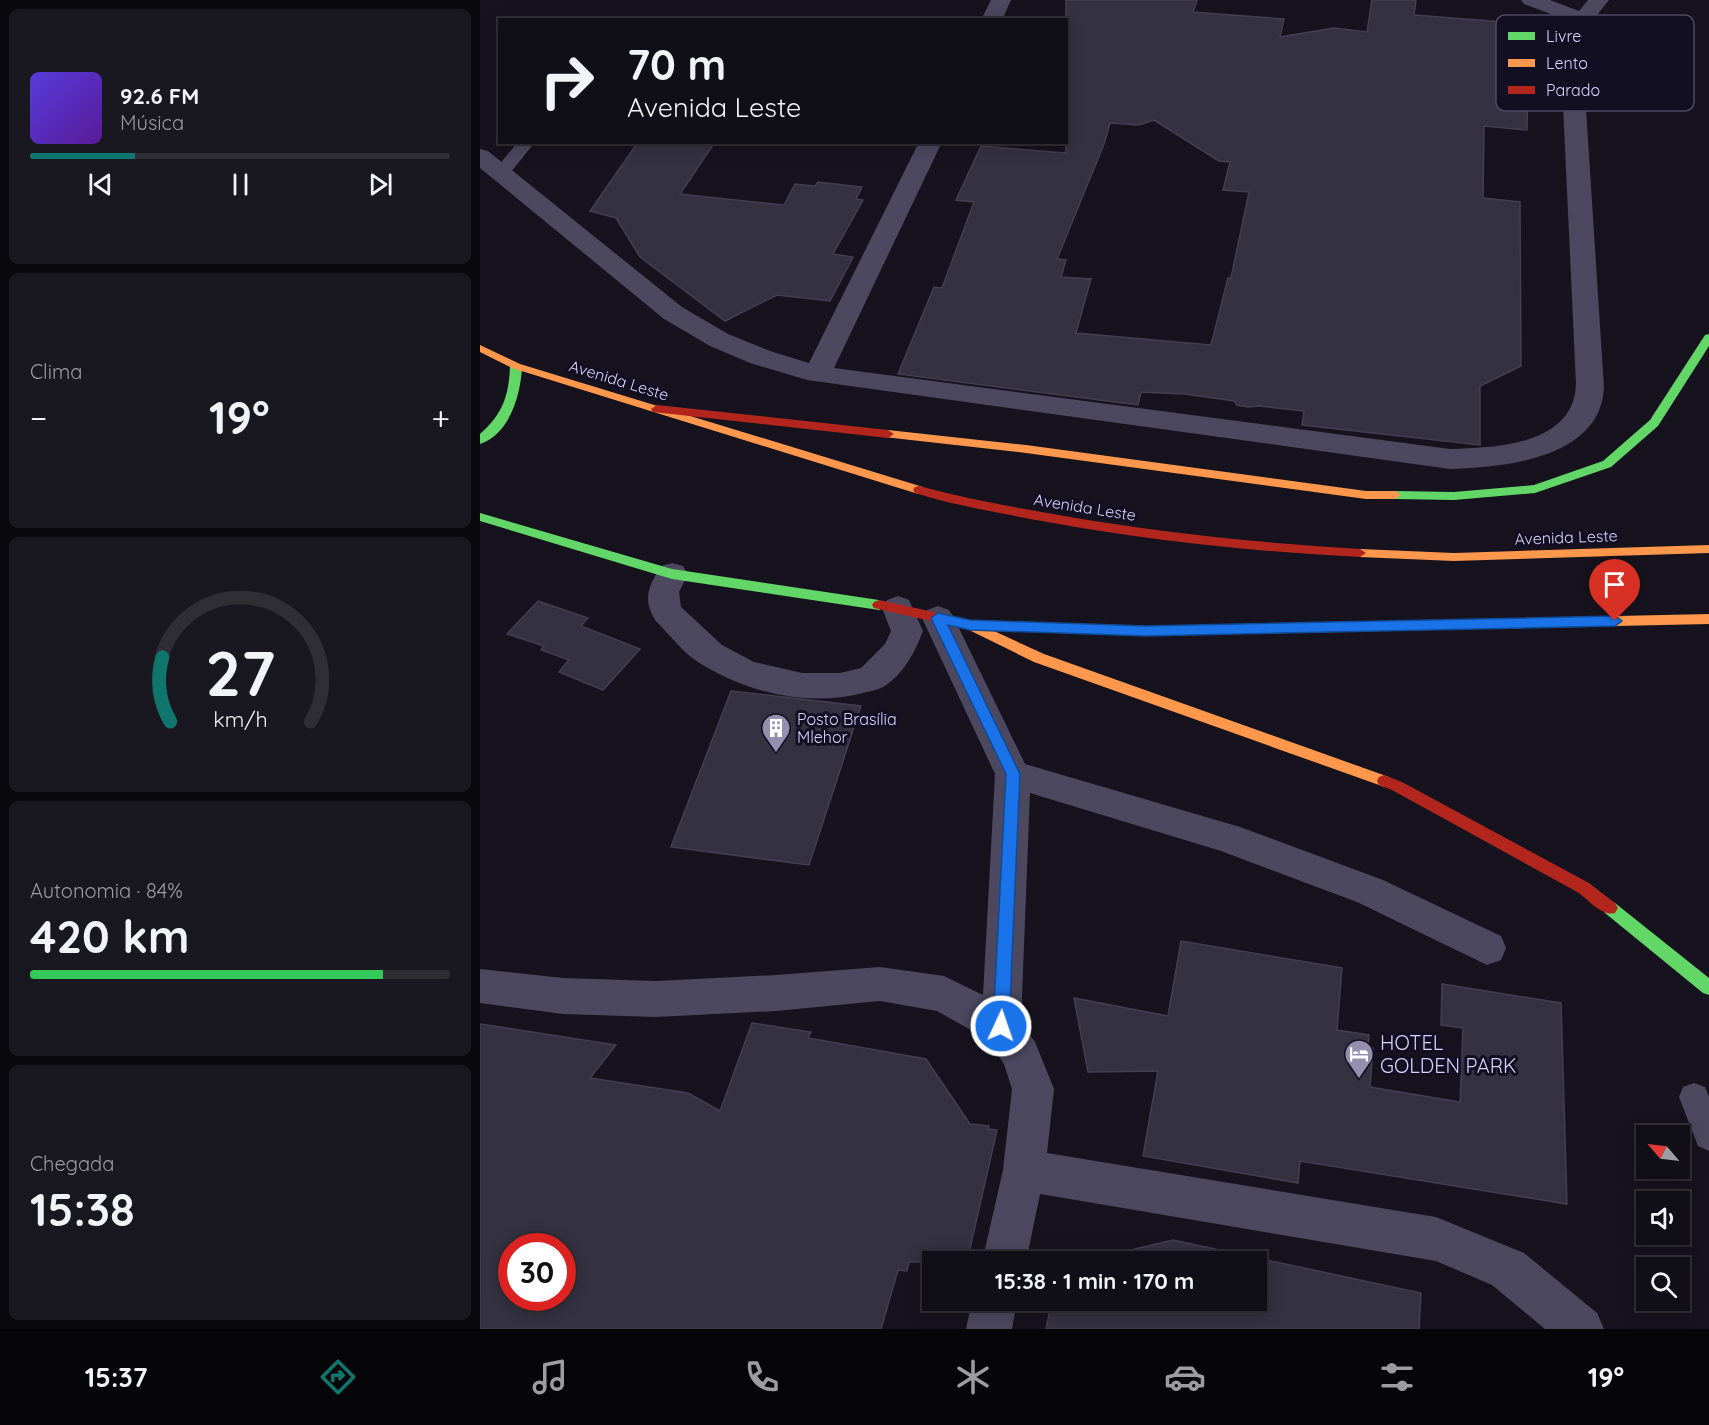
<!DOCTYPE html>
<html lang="pt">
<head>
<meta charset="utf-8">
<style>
	:root { --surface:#100e16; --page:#19171f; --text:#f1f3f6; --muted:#9c9ca1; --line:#302e35; --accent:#0f766e }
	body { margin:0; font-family:Quicksand,sans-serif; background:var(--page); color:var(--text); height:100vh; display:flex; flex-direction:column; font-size:22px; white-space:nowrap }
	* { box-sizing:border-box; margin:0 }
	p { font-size:20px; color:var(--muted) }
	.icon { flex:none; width:33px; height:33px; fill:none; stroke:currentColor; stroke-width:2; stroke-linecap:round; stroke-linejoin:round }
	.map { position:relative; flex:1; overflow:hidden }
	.drawer { display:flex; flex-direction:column; gap:9px; padding:9px; background:#09080c; width:480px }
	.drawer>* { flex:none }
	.top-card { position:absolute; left:18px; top:18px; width:570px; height:126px; border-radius:0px; box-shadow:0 3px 15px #0003,0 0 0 2px var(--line); background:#100e16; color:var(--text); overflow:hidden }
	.needle { width:39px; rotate:298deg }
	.controls { position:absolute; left:1156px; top:1125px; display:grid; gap:12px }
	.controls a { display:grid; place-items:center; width:54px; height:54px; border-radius:0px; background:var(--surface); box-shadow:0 3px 15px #0003,0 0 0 2px var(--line); font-size:30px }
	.speed { position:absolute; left:18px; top:1233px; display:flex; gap:12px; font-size:30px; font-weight:700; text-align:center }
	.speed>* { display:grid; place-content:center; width:78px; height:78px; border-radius:50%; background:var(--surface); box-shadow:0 3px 15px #0003,0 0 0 2px var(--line); line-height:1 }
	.speed .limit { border:9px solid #d22; background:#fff; color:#111 }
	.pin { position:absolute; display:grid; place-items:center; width:51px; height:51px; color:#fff; margin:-62px -26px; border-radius:50% 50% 50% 0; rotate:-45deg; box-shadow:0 0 6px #0007 }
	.pin .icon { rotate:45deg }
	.me { position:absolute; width:66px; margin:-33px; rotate:3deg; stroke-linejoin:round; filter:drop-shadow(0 0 4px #0008) }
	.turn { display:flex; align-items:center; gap:21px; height:126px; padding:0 30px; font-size:27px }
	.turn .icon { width:78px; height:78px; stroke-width:2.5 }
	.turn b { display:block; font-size:42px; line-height:51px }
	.big { font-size:45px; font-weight:700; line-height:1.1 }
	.drawer .card { flex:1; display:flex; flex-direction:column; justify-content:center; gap:9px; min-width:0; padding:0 21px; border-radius:9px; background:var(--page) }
	.drawer .dial { align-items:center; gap:0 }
	.dial svg { height:156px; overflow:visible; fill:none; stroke:var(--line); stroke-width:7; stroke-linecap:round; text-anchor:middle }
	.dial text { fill:var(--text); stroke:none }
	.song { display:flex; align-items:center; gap:18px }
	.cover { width:72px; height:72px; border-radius:9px; background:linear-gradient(135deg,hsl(250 70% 55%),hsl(270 70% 35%)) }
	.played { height:6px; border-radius:3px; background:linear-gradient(90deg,var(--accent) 25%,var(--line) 25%) }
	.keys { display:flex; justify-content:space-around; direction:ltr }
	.heat { display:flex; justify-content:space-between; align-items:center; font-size:33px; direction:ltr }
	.charge { height:9px; border-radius:4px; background:linear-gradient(90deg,#34c759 84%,var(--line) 0) }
	.trip { position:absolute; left:442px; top:1251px; width:345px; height:60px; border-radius:0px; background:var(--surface); box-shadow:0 3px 15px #0003,0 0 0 2px var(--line); font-weight:700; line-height:60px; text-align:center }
	.tabs { display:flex; height:96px; justify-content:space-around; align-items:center; background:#060609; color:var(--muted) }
	.tabs .icon { width:42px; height:42px }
	.tabs .on { color:var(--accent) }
	.tabs b { font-size:27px; color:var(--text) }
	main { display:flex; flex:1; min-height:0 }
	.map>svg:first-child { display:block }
	.building { fill:#343140; stroke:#433e51; stroke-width:1.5; fill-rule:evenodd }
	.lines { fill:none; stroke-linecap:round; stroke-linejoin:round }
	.lane { fill:#4b485f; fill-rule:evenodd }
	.street { fill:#4b485f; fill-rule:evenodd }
	.fast { fill:#63d668; fill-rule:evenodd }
	.slow { fill:#ff974d; fill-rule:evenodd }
	.jam { fill:#b3261e; fill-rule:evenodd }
	.route { fill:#1a73e8; stroke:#114b97; stroke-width:1.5 }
	.labels { text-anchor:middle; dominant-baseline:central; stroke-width:6; stroke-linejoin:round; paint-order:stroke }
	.street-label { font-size:16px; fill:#d8d2fd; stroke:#130f22 }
	.poi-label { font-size:16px; fill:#d8d2fd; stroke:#130f22; text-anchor:start }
	.near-poi-label { font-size:20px; fill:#d8d2fd; stroke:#130f22; text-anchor:start }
	.key { fill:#130f22; stroke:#4e4a64; stroke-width:1.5 }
	.key-label { font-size:16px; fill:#d8d2fd }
</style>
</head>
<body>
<main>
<section class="drawer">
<div class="card">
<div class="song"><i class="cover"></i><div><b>92.6 FM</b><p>Música</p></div></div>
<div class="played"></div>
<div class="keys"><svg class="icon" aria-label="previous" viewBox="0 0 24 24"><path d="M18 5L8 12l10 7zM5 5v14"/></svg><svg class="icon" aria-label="pause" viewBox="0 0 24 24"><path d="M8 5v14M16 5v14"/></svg><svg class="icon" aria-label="next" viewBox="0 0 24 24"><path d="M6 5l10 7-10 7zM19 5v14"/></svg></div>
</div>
<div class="card"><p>Clima</p>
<div class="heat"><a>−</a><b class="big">19°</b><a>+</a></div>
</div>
<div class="card dial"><svg viewBox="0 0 100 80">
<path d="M14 69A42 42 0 1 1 86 69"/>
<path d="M14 69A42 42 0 0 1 10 36" stroke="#0f766e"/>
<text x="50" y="56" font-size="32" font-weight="700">27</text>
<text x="50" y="72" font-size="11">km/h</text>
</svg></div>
<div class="card"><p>Autonomia · 84%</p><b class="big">420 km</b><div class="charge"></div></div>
<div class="card"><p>Chegada</p><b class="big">15:38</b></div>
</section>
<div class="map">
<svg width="1229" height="1329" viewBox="0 0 1229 1329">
	<rect width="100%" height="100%" fill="#16131e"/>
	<g class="building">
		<path d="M586 0H717L713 12 804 19 800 37 854 28 887 32 892 0H936L934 15 1049 24 1047 130 1004 126 1003 198 1040 202 1041 366 1000 386V445L822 425 824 411 779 406 768 407 757 405 754 401 705 394 661 392 658 405 418 374 454 287 462 288 494 202 476 200 501 146 586 153ZM674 120 739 161 750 162 743 190 769 192 751 278H748L731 345 596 333 611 279 581 277 586 260 577 259 624 144 630 123 659 125Z"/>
		<polygon points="158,142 235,142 200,194 304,205 315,184 335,186 338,182 382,187 376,199 383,200 353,254 373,257 350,301 297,295 245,321 160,257 136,218 110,211"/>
		<polygon points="58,601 108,618 101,626 160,649 123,690 79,672 89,660 61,650 64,646 27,634"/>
		<polygon points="251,691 381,706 329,865 191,847"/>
		<polygon points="701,941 862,968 857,1030 889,1035 888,1048 893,1048 890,1087 980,1102 983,1028 961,1025 962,984 1081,1003 1087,1204 820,1161 818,1183 663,1156 678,1071 608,1072 594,998 688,1016"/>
		<path d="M272 1023 331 1032 328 1038 446 1059 490 1124 509 1126 508 1129 517 1130 487 1262H429L427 1271 418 1270 401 1329H0V1024L136 1045 110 1078 208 1093 240 1111ZM32 1246H82V1298H32Z"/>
		<polygon points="693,1240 941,1293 939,1329 566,1329 572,1300 777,1300 777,1262 600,1262"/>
	</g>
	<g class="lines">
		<g class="lane">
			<polygon points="38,142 55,142 27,177 15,177 12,173"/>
			<polygon points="1214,1083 1225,1087 1229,1097 1229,1151 1218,1146 1199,1097 1203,1087"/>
		</g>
		<g class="street">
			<polygon points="511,0 531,0 522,20 501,20"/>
			<path d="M1041 0H1070L1099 11 1108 0H1129L1113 20 1103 62 1124 388C1120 459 1024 467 970 469L327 380 270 363 230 346 184 319 0 168V149L8 151 202 307 248 334 290 351 329 363 439 142H462L354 368 970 449C1016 448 1094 445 1096 384L1081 62 1092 22 1044 4Z"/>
			<path d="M192 563 203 566 208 574 199 592 201 607 242 645 274 662 322 673H360L381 668 405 644 411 631 402 608 407 600 418 596 429 600 443 631C435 652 424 673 405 686 399 690 390 691 383 693 328 707 269 693 221 664 204 654 189 634 175 620 162 598 169 586 181 566Z"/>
			<polygon points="458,606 469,610 474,618 545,764 760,827 903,880 1021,936 1026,948 1021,960 1007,965 877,902 741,851 550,793 541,1022 555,1042 574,1089 567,1153 956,1217 1044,1253 1117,1313 1124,1329 1065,1329 1012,1285 956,1261 560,1194 546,1262 502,1262 523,1170 532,1089 524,1064 507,1039 457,1011 400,1001 296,1011 176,1017 83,1014 0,1003 0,969 83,978 176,981 296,975 400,967 464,976 503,995 515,774 442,618 447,610"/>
			<polygon points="492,1300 537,1300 532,1329 486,1329"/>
		</g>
		<g class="fast">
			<polygon points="1229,334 1229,346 1178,426 1131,467 1055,493 974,500 915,499 909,495 915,491 974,492 1054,485 1123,461 1170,420 1225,335"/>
			<path d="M36 363 42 366C41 394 30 434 0 444V434C23 414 29 395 30 366Z"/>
			<polygon points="0,513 192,569 399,600 406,605 399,610 192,579 0,521"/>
			<polygon points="1130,901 1135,903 1229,978 1229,995 1223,993 1125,913 1122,908 1125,903"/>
		</g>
		<g class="slow">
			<polygon points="0,345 40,364 443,487 445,490 439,494 435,493 32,368 0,352"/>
			<polygon points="408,430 546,445 886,491 915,491 921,495 915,499 886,499 546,453 404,437 402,434 404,431"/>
			<polygon points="1229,545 1229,553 974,561 880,557 874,553 880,549 974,553"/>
			<polygon points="1229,614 1229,624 810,633 803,628 810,623"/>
			<polygon points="490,620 564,654 909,777 911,781 909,785 904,787 899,785 554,662 485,628 483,625 485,622"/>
		</g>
		<g class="jam">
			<polygon points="177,405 408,430 414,434 408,438 173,412 171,409"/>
			<path d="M439 486C483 498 527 506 573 514 674 532 777 543 880 549L886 553 880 557C777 552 674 541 573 523 526 514 480 507 435 493L433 490 435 487Z"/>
			<polygon points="399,600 490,620 666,626 810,623 817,628 810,633 666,636 490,630 394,608 392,605 394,602"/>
			<path d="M904 775 922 782 1109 883 1135 903 1138 908 1135 913C1123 917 1108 900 1099 893L912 790 899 785 897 781 899 777Z"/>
		</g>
	</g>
	<polygon class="route" points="458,613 490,620 666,626 1135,616 1142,621 1135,626 666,636 490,630 468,625 540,774 529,1026 527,1031 521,1034 515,1031 513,1026 526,774 451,618"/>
	<defs>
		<g id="building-pin" transform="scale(1.5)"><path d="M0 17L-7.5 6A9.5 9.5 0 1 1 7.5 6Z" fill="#948faf" stroke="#130f22"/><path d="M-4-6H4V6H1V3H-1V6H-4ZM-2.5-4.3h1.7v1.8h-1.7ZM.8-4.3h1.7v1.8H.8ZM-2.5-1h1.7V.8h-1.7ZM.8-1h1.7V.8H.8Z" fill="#fff"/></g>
		<g id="hotel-pin" transform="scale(1.5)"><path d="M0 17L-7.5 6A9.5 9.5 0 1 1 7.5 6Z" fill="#948faf" stroke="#130f22"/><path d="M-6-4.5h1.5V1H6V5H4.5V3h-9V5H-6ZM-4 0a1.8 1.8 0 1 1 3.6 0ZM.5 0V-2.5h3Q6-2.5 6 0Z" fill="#fff"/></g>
	</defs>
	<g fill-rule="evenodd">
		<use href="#building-pin" x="296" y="728"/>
		<use href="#hotel-pin" x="879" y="1054"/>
	</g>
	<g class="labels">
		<g class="street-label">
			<text transform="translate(139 380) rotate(17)">Avenida Leste</text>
			<text transform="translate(605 507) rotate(9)">Avenida Leste</text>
			<text transform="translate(1086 537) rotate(-2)">Avenida Leste</text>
		</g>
		<g class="poi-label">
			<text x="317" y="719">Posto Brasília<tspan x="317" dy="18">Mlehor</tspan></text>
		</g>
		<g class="near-poi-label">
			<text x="900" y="1042">HOTEL<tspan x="900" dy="23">GOLDEN PARK</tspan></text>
		</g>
	</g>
	<rect x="1016" y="15" width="198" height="96" rx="9" class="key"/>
	<rect x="1028" y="32" width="27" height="8" fill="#63d668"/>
	<rect x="1028" y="59" width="27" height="8" fill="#ff974d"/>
	<rect x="1028" y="86" width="27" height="8" fill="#b3261e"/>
	<g class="key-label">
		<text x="1066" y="42">Livre</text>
		<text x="1066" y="69">Lento</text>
		<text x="1066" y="96">Parado</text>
	</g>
</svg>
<div class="controls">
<a><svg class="needle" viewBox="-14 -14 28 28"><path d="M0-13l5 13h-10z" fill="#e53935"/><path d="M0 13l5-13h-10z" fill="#9c9ca1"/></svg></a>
<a><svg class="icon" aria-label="sound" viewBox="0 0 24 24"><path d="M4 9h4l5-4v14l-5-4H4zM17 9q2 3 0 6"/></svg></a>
<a><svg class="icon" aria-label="search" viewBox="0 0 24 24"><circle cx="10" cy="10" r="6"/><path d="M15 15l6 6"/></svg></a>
</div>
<div class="speed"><div class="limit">30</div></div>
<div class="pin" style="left:1135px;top:621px;background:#d93025"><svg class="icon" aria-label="arrive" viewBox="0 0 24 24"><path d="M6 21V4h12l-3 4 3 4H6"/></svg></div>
<svg class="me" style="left:521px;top:1026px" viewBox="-20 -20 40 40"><circle r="17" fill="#1a73e8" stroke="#fff" stroke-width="3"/><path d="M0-11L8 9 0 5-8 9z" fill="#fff"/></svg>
<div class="trip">15:38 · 1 min · 170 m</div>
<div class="top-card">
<div class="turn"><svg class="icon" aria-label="right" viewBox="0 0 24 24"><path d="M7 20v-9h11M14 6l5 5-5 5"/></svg><div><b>70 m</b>Avenida Leste</div></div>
</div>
</div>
</main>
<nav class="tabs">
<b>15:37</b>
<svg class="icon on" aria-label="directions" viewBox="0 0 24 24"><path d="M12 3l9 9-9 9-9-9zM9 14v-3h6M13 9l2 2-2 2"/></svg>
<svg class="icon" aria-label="music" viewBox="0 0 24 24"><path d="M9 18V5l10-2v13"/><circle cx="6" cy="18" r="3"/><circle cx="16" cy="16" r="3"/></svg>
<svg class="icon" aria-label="phone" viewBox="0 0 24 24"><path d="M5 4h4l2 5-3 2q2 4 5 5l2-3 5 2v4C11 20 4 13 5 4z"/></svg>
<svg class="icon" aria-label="climate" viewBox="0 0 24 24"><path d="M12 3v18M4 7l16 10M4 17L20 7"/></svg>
<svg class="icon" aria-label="car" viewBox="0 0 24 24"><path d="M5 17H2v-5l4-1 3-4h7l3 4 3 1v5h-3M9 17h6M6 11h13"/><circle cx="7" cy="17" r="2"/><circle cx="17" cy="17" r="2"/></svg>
<svg class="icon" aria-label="filters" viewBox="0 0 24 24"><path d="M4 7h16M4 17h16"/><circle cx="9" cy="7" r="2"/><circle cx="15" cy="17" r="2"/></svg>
<b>19°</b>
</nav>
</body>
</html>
